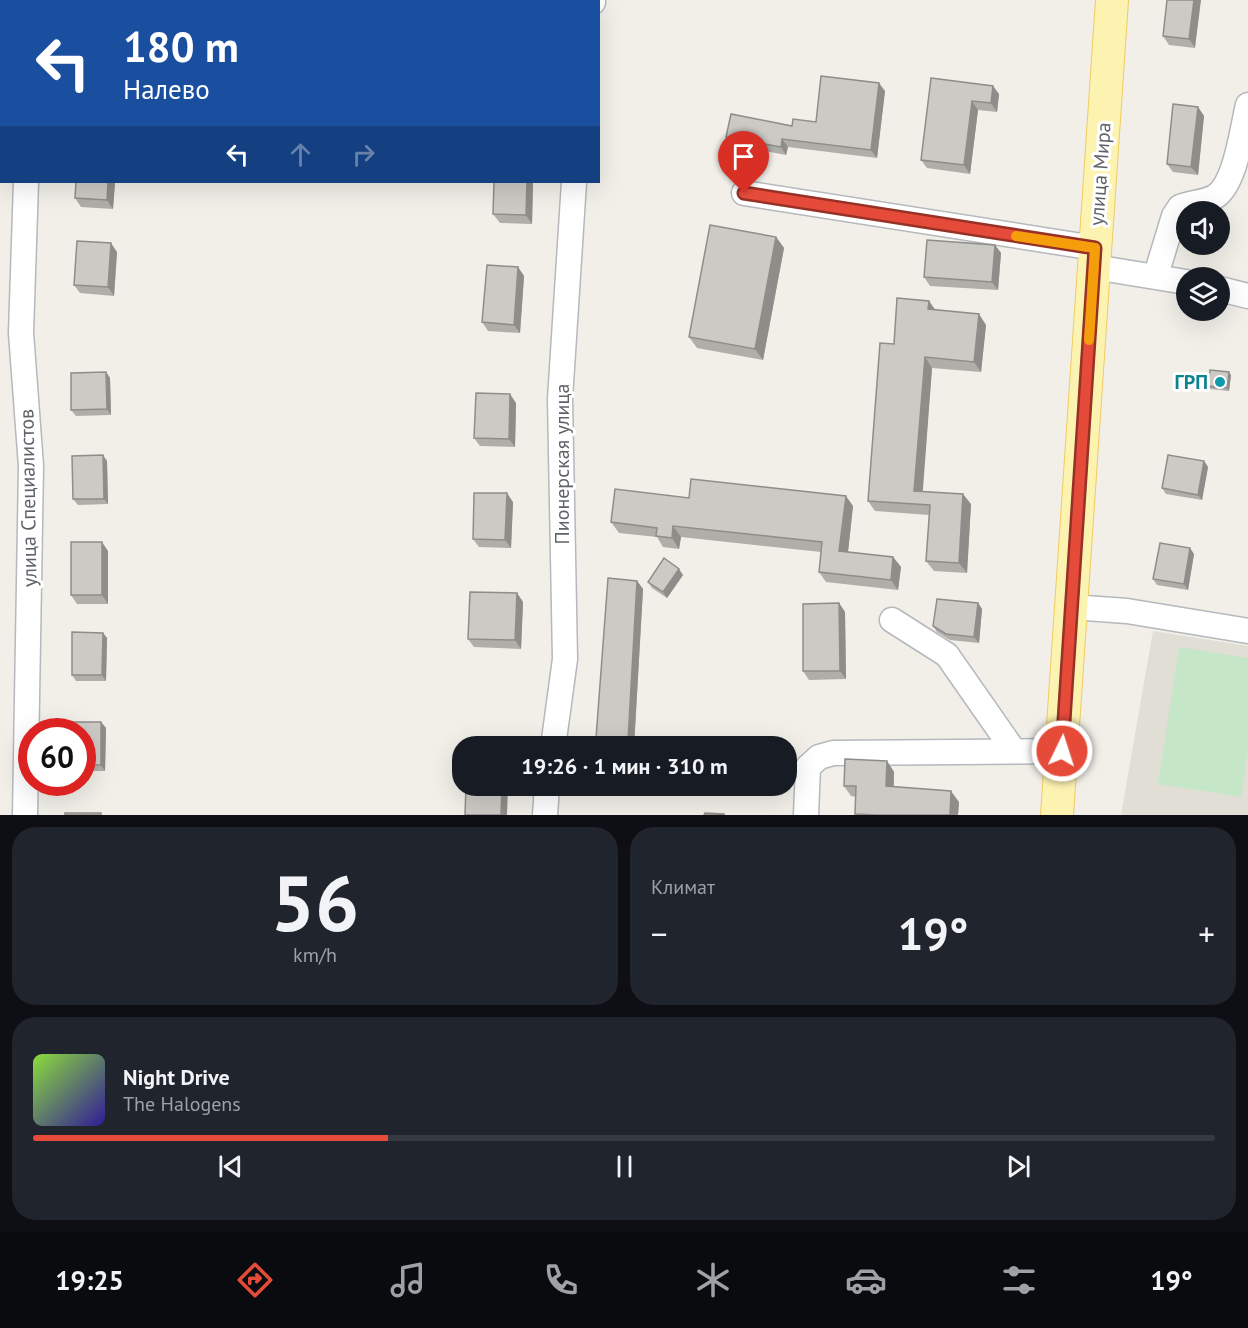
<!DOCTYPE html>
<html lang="ru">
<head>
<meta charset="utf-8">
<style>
	:root { --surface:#171b24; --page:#20242c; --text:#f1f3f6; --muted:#9ea1a6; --line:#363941; --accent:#e64b39 }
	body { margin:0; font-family:"PT Sans",sans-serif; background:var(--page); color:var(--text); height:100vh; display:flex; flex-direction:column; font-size:22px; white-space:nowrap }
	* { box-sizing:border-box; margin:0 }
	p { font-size:20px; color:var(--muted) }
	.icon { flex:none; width:33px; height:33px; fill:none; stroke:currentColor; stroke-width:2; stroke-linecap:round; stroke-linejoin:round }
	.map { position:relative; height:815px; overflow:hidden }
	.details { display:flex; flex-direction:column; gap:12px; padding:12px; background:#0d0f14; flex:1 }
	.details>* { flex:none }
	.banner { position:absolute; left:0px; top:0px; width:600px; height:183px; box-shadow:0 6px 24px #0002; background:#1a4fa0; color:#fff; overflow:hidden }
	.tools { position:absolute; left:1176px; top:201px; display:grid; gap:12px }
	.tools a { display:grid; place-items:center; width:54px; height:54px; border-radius:50%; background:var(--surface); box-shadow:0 6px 24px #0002; font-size:30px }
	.speed { position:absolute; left:18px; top:718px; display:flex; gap:12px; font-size:30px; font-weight:700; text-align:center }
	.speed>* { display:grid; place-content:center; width:78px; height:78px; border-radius:50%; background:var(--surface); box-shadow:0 6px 24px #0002; line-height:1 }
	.speed .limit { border:9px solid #d22; background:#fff; color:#111 }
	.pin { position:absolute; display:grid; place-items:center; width:51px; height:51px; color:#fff; margin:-62px -26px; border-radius:50% 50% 50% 0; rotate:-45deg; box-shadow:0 0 6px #0007 }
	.pin .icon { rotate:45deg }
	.me { position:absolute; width:66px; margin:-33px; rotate:4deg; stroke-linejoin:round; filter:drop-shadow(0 0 4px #0008) }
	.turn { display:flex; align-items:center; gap:21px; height:126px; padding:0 24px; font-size:27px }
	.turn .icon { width:78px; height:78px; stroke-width:2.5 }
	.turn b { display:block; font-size:42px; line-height:51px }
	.lanes { display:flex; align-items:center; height:57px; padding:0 24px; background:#0003; justify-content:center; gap:30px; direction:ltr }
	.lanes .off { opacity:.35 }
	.big { font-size:45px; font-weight:600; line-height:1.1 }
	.details .card { flex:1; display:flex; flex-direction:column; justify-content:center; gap:9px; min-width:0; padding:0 21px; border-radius:24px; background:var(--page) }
	.details .dial { align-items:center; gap:0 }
	.dial b { font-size:78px; line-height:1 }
	.song { display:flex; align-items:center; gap:18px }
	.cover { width:72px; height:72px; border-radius:9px; background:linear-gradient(135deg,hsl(90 70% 55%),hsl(250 70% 35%)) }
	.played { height:6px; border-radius:3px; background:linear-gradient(90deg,var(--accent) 30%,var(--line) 30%) }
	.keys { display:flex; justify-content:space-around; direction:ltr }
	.heat { display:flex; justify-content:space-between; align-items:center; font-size:33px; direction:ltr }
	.details .tiles { flex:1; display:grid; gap:12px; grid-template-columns:1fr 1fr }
	.card:last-child { grid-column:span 2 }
	.trip { position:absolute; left:452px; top:736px; width:345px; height:60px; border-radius:24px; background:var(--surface); box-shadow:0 6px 24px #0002; font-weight:600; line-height:60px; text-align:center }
	.menu { display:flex; height:96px; justify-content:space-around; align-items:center; background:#090b0e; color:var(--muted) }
	.menu .icon { width:42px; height:42px }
	.menu .current { color:var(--accent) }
	.menu b { font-size:27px; color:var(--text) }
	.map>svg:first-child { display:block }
	.education { fill:#e1ded6 }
	.green { fill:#c6e7c7 }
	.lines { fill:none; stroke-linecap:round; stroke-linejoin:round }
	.minor-casing { stroke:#b5b8bc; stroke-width:27 }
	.major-casing { stroke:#efcb63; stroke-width:34 }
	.minor { stroke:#fff; stroke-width:24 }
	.major { stroke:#fdf3b1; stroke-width:32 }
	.wall { fill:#afaea9 }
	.shaded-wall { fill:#8f8d8a }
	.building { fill:#cccac5; stroke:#8f8d8a; stroke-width:1.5 }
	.route-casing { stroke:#963125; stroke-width:15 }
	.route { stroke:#e64b39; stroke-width:10 }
	.slow { stroke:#f59e0b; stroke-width:10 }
	.culture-dot { fill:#0f9aa8; stroke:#fff; stroke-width:2 }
	.labels { text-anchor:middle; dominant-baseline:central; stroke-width:6; stroke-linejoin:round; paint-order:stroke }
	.street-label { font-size:20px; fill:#5f6368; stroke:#fff }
	.culture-label { font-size:20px; font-weight:bold; fill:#0d838f; stroke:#fff; text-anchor:end }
</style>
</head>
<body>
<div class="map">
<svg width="1248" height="815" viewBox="0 0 1248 815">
	<rect width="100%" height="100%" fill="#f1efe8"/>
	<polygon class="education" points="1153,631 1248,646 1248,815 1121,815"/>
	<polygon class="green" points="1179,647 1248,658 1248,749 1241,797 1158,784"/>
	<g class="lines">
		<g class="minor-casing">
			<g id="minor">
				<polyline points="32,2 32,0"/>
				<polyline points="593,2 593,0"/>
				<polyline points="744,193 1095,248"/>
				<polyline points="1094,267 1186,282"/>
				<path d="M1156 275 1174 216 1180 207C1192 202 1205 203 1216 196 1236 182 1242 129 1248 105"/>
				<polyline points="1220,289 1248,296"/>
				<polyline points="1071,607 1127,611 1248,631"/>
				<polyline points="892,620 947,655 1014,751"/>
				<polyline points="553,747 565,659 560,399 574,182"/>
				<polyline points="25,815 31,466 21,333 26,182"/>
				<polyline points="545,815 547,786"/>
				<polyline points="806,815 808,767 819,757 833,753 1062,751"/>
			</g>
		</g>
		<g class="major-casing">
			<polyline id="major" points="1057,815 1112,0"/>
		</g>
		<use href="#minor" class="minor"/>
		<use href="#major" class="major"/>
	</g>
	<g class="wall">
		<polygon points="1167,0 1195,48 1169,45 1163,36"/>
		<polygon points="931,78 999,94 997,112 978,110 970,174 927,168 921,160"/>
		<polygon points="885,91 877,158 788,147 786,155 732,145 726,137 816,122"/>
		<polygon points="1198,107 1204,116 1198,175 1173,172 1167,164"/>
		<polygon points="115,182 113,209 81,207 75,198"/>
		<polygon points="533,182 532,224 500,223 493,214"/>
		<polygon points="776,237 784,248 763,360 697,348 689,337"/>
		<polygon points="995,245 1001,253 998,290 930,286 924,277"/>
		<polygon points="117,252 114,296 80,293 74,285"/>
		<polygon points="518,267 524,276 520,333 488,331 482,322"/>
		<polygon points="929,301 935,310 986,325 981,372 932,368 922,492 971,504 967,573 934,571 926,561 929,515 875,511 868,501 894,344"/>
		<polygon points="106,372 110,378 111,415 76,416 71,410"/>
		<polygon points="1231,375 1229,391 1210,389 1208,386"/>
		<polygon points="516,403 515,447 480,446 474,438"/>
		<polygon points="107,461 108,504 78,505 73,499"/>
		<polygon points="1204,461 1208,467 1202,500 1166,494 1162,488"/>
		<polygon points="689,498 853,506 848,552 893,557 901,567 898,590 826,582 819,572 821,552 681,537 679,549 663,547 657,537 619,533 611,522"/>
		<polygon points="513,502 511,548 479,547 473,539"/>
		<polygon points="108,551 108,604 77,604 71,595"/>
		<polygon points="1194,554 1188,590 1157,585 1153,579"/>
		<polygon points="683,575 667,598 652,588 648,582"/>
		<polygon points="637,581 643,589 634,747 602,746 596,738"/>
		<polygon points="517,593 523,602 521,649 474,647 468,639"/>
		<polygon points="839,603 845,612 846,679 809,680 803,671"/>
		<polygon points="978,603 982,609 979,643 950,640 937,632 933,626"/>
		<polygon points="103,633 107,638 106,681 76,681 72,675"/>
		<polygon points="101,722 106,728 105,771 82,771 82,732"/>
		<polygon points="887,761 894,772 894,786 959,802 958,815 856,815 855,814 856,797 851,796 844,786"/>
	</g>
	<g class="shaded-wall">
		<polygon points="1194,0 1201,0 1195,48 1189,39"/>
		<polygon points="879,83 885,91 877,158 871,150"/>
		<polygon points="993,86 999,94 997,112 991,103"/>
		<polygon points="972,101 978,110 970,174 964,165"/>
		<polygon points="1198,107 1204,116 1198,175 1191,167"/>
		<polygon points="782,139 788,147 786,155 781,147"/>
		<polygon points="108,182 115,182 113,209 107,200"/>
		<polygon points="527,182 533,182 532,224 526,215"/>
		<polygon points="776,237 784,248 763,360 755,349"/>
		<polygon points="111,243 117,252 114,296 108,287"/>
		<polygon points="995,245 1001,253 998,290 992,282"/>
		<polygon points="518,267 524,276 520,333 514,325"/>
		<polygon points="929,301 936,311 928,309"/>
		<polygon points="979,314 986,325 981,372 974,362"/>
		<polygon points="925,357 932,368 922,502 914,491"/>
		<polygon points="106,372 110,378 111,415 107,409"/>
		<polygon points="1229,372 1231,375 1229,391 1227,388"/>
		<polygon points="510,394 516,403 515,447 509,439"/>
		<polygon points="103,455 107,461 108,504 104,499"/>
		<polygon points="1204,461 1208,467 1202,500 1198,495"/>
		<polygon points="507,493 513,502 511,548 505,540"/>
		<polygon points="963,494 971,504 967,573 959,563"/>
		<polygon points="846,496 853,506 847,561 839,551"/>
		<polygon points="673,526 681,537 679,549 672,538"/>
		<polygon points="102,542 108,551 108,604 102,595"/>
		<polygon points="1190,548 1194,554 1188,590 1184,584"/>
		<polygon points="893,557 901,567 898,590 891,580"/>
		<polygon points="679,569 683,575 667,598 663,592"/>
		<polygon points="637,581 643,589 634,747 633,747 628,740"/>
		<polygon points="517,593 523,602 521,649 515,640"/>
		<polygon points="839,603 845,612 846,679 840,671"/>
		<polygon points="978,603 982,609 979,643 974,637"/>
		<polygon points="103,633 107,638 106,681 102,675"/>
		<polygon points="101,722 106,728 105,771 101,765"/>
		<polygon points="887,761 894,772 893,797 886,786"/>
		<polygon points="502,786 508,786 507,815 501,815"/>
		<polygon points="951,791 959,802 958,815 950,815"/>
	</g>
	<g class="building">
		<rect x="82" y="0" width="32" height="2"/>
		<rect x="506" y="0" width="34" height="2"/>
		<polygon points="1167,0 1194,0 1189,39 1163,36"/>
		<polygon points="821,76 879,83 871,150 782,139 781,147 726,137 731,114 792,126 793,119 816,122"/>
		<polygon points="931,78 993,86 991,103 972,101 964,165 921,160"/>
		<polygon points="1173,104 1198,107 1191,167 1167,164"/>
		<polygon points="76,182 108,182 107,200 75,198"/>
		<polygon points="494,182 527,182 526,215 493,214"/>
		<polygon points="710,225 776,237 755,349 689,337"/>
		<polygon points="927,240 995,245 992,282 924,277"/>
		<polygon points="77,241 111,243 108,287 74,285"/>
		<polygon points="487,265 518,267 514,325 482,322"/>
		<polygon points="897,298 929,301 928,309 979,314 974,362 925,357 914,491 963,494 959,563 926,561 930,505 868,501 880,343 894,344"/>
		<polygon points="1210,370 1229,372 1227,388 1208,386"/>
		<polygon points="106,372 107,409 71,410 71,373"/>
		<polygon points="476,393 510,394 509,439 474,438"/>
		<polygon points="103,455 104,499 73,499 72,456"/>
		<polygon points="1168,455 1204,461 1198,495 1162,488"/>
		<polygon points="691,479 846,496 839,551 893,557 891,580 819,572 822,542 673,526 672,538 656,536 657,528 611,522 615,489 689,498"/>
		<polygon points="474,493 507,493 505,540 473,539"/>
		<rect x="71" y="542" width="31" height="53"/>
		<polygon points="1160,543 1190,548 1184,584 1153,579"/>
		<polygon points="664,558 679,569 663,592 648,582"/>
		<polygon points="608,578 637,581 628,740 596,738"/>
		<polygon points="470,592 517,593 515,640 468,639"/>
		<polygon points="937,599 978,603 974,637 946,634 933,626"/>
		<polygon points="839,603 840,671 803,671 803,604"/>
		<polygon points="72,632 103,633 102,675 72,675"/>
		<polygon points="68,722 101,722 101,765 82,765 82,732 68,732"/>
		<polygon points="845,759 887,761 886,786 951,791 950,815 876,815 855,814 856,786 844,786"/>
		<polygon points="466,786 502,786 501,815 465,815"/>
		<rect x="65" y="813" width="36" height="2"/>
		<polygon points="705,813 724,814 724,815 704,815"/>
	</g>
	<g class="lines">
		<g class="route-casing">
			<polyline id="route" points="744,193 1095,248 1062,751"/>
		</g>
		<use href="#route" class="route"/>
		<polyline class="slow" points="1016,236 1095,248 1089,340"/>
	</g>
	<circle class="culture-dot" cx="1220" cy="382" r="6"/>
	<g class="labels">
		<g class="street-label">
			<text transform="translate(1100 174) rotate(-86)">улица Мира</text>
			<text transform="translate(562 464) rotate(-90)">Пионерская улица</text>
			<text transform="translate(28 498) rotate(-91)">улица Специалистов</text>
		</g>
		<g class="culture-label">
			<text x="1208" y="382">ГРП</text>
		</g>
	</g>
</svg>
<div class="tools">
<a><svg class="icon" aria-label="sound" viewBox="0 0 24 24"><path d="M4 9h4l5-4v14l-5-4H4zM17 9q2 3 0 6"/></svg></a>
<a><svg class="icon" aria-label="layers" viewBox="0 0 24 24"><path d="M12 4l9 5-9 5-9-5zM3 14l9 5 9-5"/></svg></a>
</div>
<div class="speed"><div class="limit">60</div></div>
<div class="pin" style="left:744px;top:193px;background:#d93025"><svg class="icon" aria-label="arrive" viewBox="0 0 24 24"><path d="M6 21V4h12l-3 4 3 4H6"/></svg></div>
<svg class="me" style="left:1062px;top:751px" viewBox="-20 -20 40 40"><circle r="17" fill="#e64b39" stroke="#fff" stroke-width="3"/><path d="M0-11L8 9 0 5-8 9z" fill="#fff"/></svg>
<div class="trip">19:26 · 1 мин · 310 m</div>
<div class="banner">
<div class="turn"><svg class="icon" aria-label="left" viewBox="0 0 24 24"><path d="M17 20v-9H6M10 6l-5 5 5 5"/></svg><div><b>180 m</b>Налево</div></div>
<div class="lanes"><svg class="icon" aria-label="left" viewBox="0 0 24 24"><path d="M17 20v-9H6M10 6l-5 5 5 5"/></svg><svg class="icon off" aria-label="ahead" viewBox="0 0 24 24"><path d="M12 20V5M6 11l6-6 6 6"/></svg><svg class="icon off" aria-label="right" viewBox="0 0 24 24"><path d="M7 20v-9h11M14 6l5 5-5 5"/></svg></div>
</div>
</div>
<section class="details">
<div class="tiles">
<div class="card dial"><b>56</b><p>km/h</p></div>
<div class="card"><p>Климат</p>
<div class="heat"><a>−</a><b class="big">19°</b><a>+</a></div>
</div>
<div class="card">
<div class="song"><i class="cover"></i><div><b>Night Drive</b><p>The Halogens</p></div></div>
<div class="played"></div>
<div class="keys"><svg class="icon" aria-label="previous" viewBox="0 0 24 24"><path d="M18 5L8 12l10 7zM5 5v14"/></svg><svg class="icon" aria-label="pause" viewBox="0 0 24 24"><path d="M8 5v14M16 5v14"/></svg><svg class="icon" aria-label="next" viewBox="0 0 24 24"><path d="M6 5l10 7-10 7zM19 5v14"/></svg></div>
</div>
</div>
</section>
<nav class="menu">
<b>19:25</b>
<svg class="icon current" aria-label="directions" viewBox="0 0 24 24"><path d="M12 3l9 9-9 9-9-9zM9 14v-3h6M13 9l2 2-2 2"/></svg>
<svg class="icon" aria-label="music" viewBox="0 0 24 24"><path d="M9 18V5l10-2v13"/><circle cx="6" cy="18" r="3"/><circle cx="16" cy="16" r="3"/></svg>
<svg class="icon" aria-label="phone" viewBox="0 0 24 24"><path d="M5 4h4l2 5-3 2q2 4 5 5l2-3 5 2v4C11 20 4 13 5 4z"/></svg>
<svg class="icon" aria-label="climate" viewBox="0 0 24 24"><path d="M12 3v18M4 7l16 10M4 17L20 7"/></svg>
<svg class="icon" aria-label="car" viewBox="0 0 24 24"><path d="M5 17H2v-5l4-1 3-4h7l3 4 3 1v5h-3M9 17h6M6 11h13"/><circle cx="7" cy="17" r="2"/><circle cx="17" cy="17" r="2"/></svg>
<svg class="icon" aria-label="filters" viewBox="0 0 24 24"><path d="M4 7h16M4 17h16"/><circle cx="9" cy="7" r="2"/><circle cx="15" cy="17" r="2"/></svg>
<b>19°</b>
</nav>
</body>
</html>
